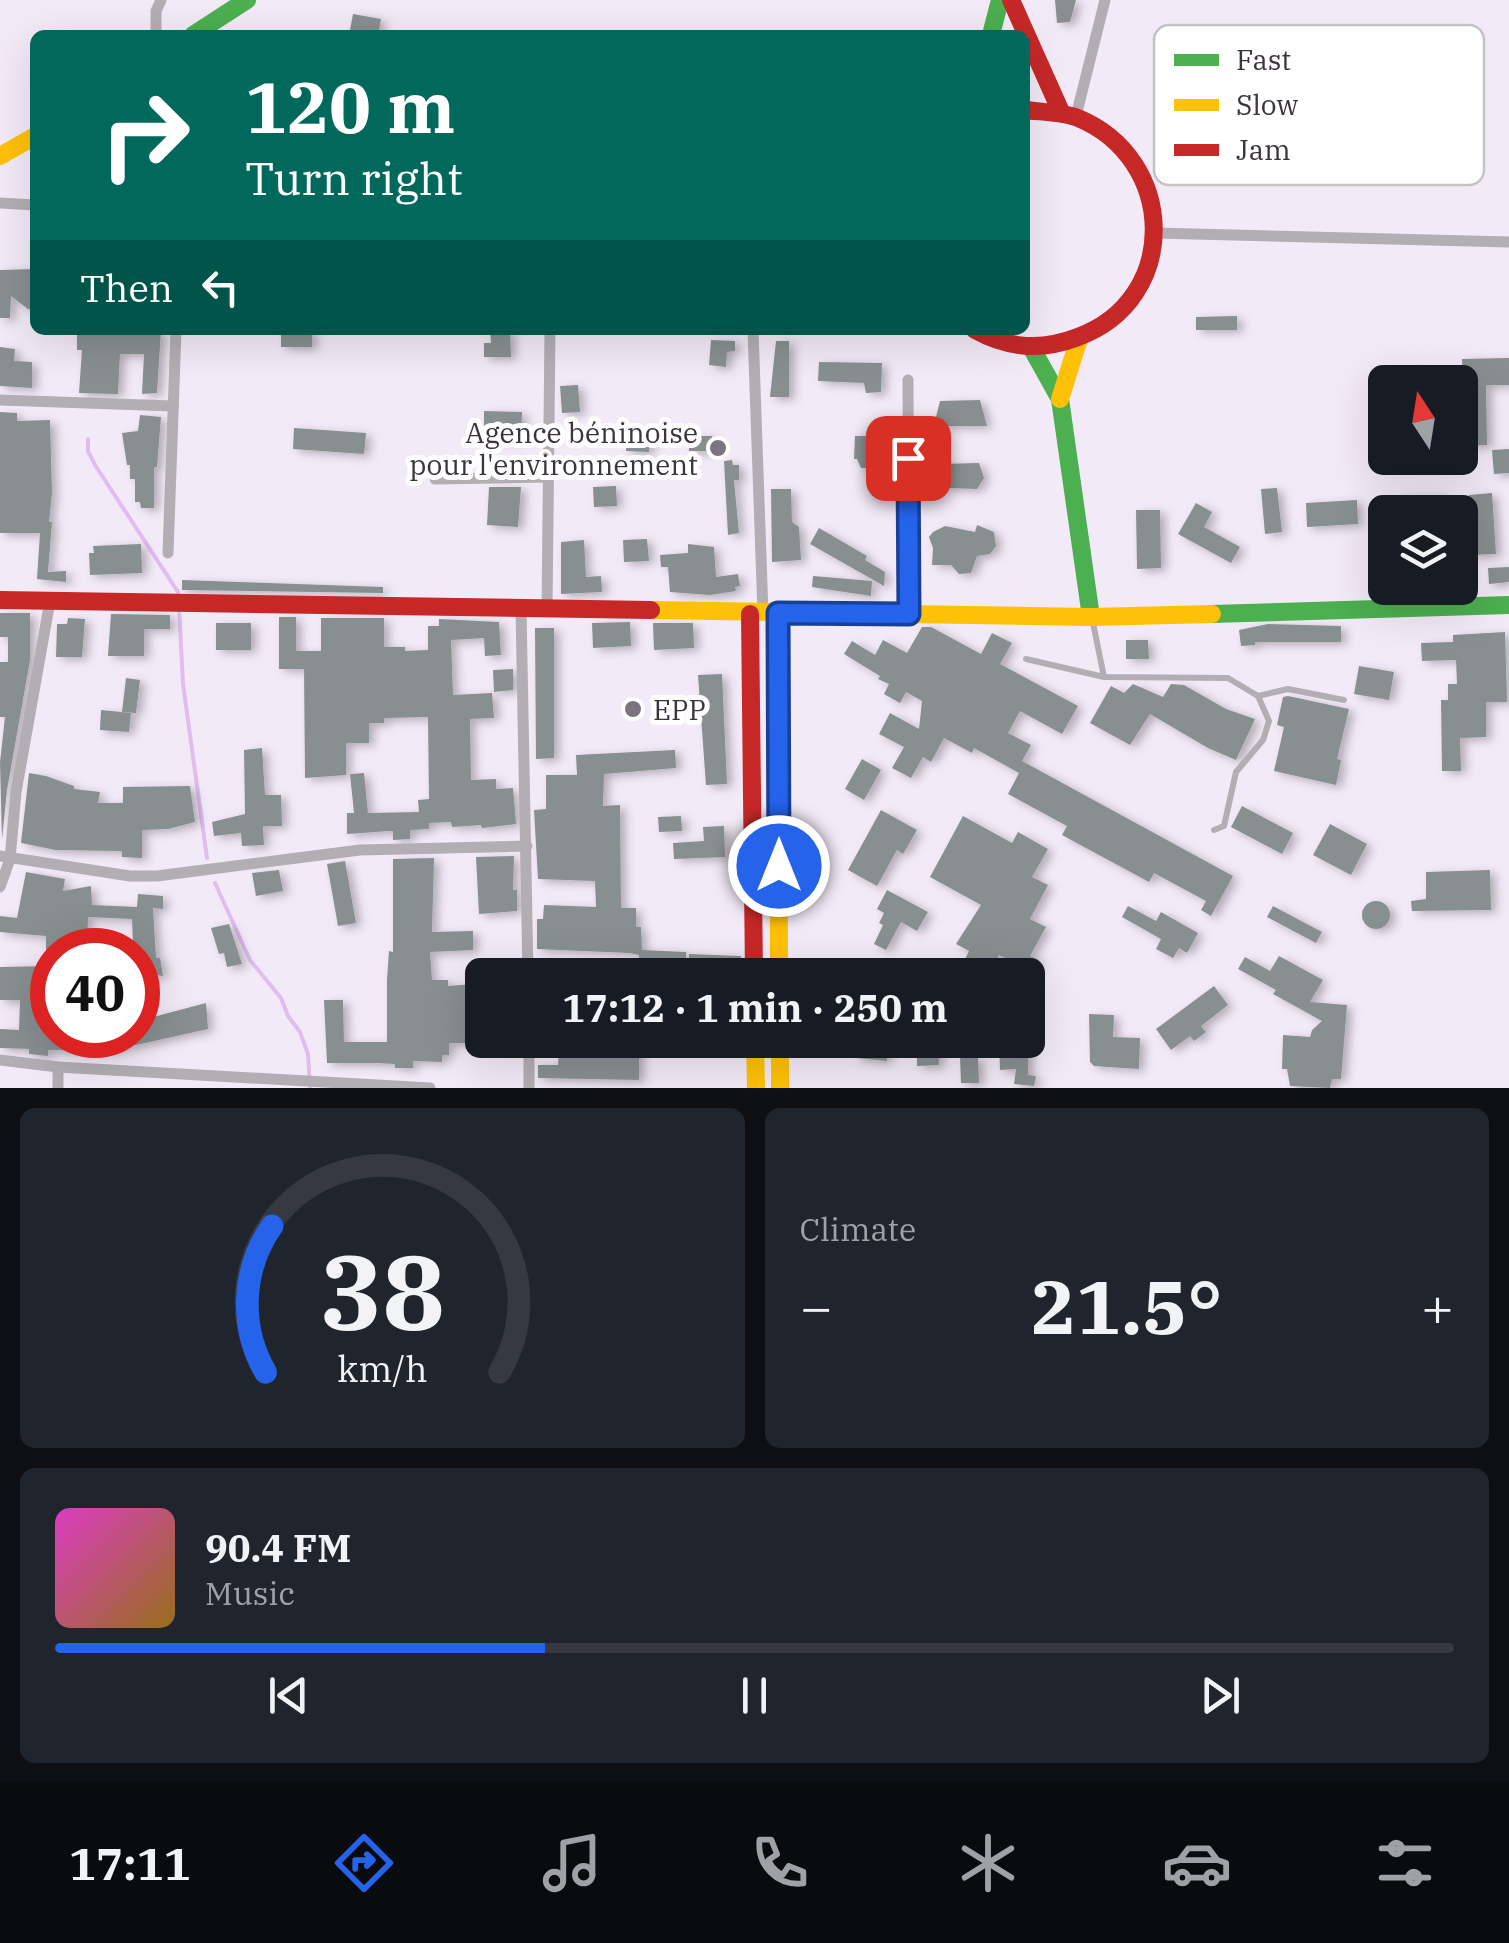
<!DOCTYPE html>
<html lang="en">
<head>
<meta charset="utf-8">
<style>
	:root { --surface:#171b24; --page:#20242c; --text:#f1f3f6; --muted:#9ea1a6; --line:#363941; --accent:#2563eb }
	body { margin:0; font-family:"IBM Plex Serif",serif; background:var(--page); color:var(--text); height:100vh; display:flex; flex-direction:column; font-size:38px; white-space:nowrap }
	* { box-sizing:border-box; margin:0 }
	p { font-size:32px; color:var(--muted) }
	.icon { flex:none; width:55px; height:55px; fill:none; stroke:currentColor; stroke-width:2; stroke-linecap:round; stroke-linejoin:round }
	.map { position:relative; height:1088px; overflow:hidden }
	.side { display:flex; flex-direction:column; gap:20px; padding:20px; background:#0d0f14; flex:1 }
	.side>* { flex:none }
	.top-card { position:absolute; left:30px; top:30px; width:1000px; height:305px; border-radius:15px; box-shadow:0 10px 40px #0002; background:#00695c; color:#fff; overflow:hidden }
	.needle { width:65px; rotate:348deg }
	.fabs { position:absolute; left:1368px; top:365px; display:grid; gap:20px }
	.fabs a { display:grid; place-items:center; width:110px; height:110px; border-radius:15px; background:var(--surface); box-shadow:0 10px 40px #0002; font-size:50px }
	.speed { position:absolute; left:30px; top:928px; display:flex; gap:20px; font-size:50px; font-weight:700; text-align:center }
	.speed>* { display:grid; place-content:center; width:130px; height:130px; border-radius:50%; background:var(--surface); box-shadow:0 10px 40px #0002; line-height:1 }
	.speed .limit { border:15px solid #d22; background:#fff; color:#111 }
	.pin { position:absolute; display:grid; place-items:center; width:85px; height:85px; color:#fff; margin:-42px; border-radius:20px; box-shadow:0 5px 15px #0006 }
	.me { position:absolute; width:110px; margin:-55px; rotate:0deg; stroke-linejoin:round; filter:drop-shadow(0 0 8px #0008) }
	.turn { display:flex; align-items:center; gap:35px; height:210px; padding:0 50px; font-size:45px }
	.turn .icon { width:130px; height:130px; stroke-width:2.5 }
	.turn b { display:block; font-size:70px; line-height:85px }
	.then { display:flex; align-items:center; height:95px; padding:0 50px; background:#0003; gap:20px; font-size:38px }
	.big { font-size:75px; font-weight:700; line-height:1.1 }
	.side .card { flex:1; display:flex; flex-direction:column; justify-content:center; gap:15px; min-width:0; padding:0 35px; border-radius:15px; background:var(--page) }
	.side .dial { align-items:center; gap:0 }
	.dial svg { height:260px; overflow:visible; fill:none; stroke:var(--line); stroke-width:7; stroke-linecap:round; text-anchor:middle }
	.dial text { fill:var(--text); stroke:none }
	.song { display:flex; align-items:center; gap:30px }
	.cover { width:120px; height:120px; border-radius:15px; background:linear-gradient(135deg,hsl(310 70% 55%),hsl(40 70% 35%)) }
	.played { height:10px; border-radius:5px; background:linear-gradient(90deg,var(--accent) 35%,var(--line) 35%) }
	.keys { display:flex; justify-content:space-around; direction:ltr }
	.heat { display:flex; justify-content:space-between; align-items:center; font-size:55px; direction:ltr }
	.side .tiles { flex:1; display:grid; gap:20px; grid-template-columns:1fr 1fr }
	.card:last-child { grid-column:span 2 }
	.trip { position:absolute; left:465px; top:958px; width:580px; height:100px; border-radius:15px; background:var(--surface); box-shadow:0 10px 40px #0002; font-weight:700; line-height:100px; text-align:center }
	.dock { display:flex; height:160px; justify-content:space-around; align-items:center; background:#090b0e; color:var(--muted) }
	.dock .icon { width:70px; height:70px }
	.dock .selected { color:var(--accent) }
	.dock b { font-size:45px; color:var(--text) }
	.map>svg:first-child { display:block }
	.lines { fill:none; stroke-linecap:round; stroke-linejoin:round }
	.stream { stroke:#e0bcf0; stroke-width:4 }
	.building { fill:#888f91; filter:url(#shadow) }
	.lane { stroke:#b2aeb4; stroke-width:6 }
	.street { stroke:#b2aeb4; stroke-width:11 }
	.fast { stroke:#4caf50; stroke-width:18 }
	.slow { stroke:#ffc107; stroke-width:18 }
	.jam { stroke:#c62828; stroke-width:18 }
	.route-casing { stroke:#184099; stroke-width:25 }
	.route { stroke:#2563eb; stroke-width:18 }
	.poi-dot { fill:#7b737f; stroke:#fff; stroke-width:4 }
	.labels { text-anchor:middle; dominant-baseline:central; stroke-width:10; stroke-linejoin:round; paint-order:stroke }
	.poi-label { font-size:28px; fill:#3b333f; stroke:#fff; text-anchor:end }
	.key { fill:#fff; stroke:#c4c2c5; stroke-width:2.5 }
	.key-label { font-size:28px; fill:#3b333f }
</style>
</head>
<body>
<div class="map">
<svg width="1509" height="1088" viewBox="0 0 1509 1088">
	<defs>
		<filter id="shadow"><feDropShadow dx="5.5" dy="3" stdDeviation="5" flood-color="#0004"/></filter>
	</defs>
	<rect width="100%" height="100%" fill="#f3eaf7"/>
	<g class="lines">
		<g class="stream">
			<polyline points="88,439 88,451 95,465 178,592 178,597"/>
			<polyline points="179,607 183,684 207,858"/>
			<polyline points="215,883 250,960 281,998 288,1016 300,1032 308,1054 310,1088"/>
		</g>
	</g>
	<g class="building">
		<polygon points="1055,0 1076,0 1070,22 1057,23"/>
		<polygon points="353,14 381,19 378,35 349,35"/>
		<polygon points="35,269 35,308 28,309 11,296 10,318 0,318 0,270"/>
		<polygon points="1237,316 1237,330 1196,330 1196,317"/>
		<polygon points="77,330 161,330 157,393 142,394 144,354 120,354 118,394 79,393 82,350 77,350"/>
		<rect x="281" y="330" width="31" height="17"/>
		<polygon points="490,330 510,330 511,357 484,357 484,343 491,343"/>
		<polygon points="711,340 735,341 735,351 727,352 726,367 709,365"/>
		<polygon points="776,341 789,341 789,397 770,397"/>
		<polygon points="0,347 15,349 14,361 32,362 32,388 0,386"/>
		<polygon points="1509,358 1509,385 1486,385 1487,445 1466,445 1462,359"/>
		<polygon points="819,362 882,363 881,392 866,393 864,383 818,381"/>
		<polygon points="578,385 580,412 562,413 560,386"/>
		<polygon points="980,400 987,426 949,426 938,422 936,417 940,401"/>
		<polygon points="484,411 522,412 521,440 484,439"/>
		<polygon points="0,412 17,413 17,421 50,420 52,493 49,522 52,522 48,572 66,571 66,582 37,579 40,533 0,533"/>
		<polygon points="140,415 161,417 157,467 154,467 154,508 141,508 140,502 135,502 135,479 130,479 130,465 127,465 122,433 138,431"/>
		<polygon points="294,428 366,433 364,454 293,449"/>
		<polygon points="627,435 650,436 649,452 626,451"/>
		<rect x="689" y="436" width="23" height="15"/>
		<polygon points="855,436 885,436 885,462 873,462 873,468 861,468 857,459 854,459"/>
		<polygon points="1509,449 1509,473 1494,474 1492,450"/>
		<polygon points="732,460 733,465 739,465 739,480 734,480 739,533 728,535 724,461"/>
		<polygon points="979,463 984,478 977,489 948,488 935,479 939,464"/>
		<polygon points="616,486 617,506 594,507 593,487"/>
		<polygon points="489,487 521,487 518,527 487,525"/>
		<polygon points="1277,488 1282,532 1265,534 1261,489"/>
		<polygon points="771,489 791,489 792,522 799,527 801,560 772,562"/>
		<polygon points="1492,493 1496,554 1469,555 1468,543 1472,543 1469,495"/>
		<polygon points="1400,495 1443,495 1443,512 1407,512 1407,508 1400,508"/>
		<polygon points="1357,500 1358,524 1307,527 1306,503"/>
		<polygon points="1196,503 1212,512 1204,527 1240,547 1231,563 1178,534"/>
		<polygon points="1136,510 1160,510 1161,568 1137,569"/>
		<polygon points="977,525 994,532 996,546 990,554 977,556 971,573 959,574 951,565 932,565 933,548 929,537 933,532 945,526 975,532"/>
		<polygon points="819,528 867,556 865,560 885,572 884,586 810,544"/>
		<polygon points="647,539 649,561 624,562 623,540"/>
		<polygon points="584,540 586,577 601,576 602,592 561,594 561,542"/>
		<polygon points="141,544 142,573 90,575 89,553 94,553 93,546"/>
		<polygon points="688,544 714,547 716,577 738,574 740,586 735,587 736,591 710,595 670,592 668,567 661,567 660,555 688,553"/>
		<polygon points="1509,567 1509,582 1489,584 1488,568"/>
		<polygon points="813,576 872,581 871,596 812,587"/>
		<polygon points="182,580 383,587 383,593 182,590"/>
		<polygon points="0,613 30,613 30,660 7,790 2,839 0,762 5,717 0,717 0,662 8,662 8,637 0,637"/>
		<polygon points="111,614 170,615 170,629 144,629 144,656 108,656"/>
		<polygon points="279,617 296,617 296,651 321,651 321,618 384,618 384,647 405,647 405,651 428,650 428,626 439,626 439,619 499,622 501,655 485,656 484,638 451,640 453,695 492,693 494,718 470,719 471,780 496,779 496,789 513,788 516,824 482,828 481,825 452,827 451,822 429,823 429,829 410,830 410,839 393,840 393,831 389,831 347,834 347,813 354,813 350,774 364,773 368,813 419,812 418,800 429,799 428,717 384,718 384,723 369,723 369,743 346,743 346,775 305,778 304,669 279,669"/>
		<polygon points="68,618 85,619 82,657 56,657 57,624 67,624"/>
		<polygon points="630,622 631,646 593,648 592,623"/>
		<rect x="216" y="623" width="35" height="27"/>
		<polygon points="653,623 693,623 694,648 654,650"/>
		<polygon points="1268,624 1341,626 1341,642 1255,642 1255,645 1241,646 1239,630"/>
		<polygon points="922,627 931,627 981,654 992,633 1012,643 1000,664 1078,706 1062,734 1020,711 1008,733 1031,745 1022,761 1233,876 1211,916 1201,910 1206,901 1154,873 1149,882 1062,835 1067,826 1008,794 1019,773 974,748 972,753 944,738 931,762 923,757 911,778 892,768 904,747 879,734 890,713 919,729 922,701 906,692 900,703 884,694 889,684 878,679 880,676 844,654 852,641 875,655 883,640 907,653"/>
		<polygon points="535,628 554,628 554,758 536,759"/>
		<polygon points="1505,632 1507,702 1486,702 1486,737 1460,738 1461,771 1442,771 1441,700 1448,700 1448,684 1457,684 1456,660 1422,661 1421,643 1453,642 1453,635"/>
		<polygon points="1126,640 1148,640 1149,659 1126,659"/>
		<polygon points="1359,666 1394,672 1389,700 1354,694"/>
		<polygon points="513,669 513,690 494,692 493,670"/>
		<polygon points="722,674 727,784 706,785 698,675"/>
		<polygon points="126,678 140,680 136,713 122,712"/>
		<polygon points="1133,684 1163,697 1171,684 1184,685 1226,709 1255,719 1236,760 1208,748 1150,714 1130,745 1090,723 1111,686 1124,693"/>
		<polygon points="1288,696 1349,709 1337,759 1341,760 1336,785 1274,771 1284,727 1277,725 1283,697"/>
		<polygon points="101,710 131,713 129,732 100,730"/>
		<polygon points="262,748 265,795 281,795 282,826 263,826 264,845 242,846 241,833 214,836 212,822 245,814 244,750"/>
		<polygon points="675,750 676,768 604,774 603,806 620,805 621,908 636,908 636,927 641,927 642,950 686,952 686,963 665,962 666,975 640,975 639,955 630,953 537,949 537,919 543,919 544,905 596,907 595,881 538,879 534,810 546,809 546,775 577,775 576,755"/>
		<polygon points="862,759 881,770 864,800 845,789"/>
		<polygon points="29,773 46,776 74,786 74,789 100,792 98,803 123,803 123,787 190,786 195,822 168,829 142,830 142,858 122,857 122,851 56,850 21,843"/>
		<polygon points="1242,806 1293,833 1282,854 1231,827"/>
		<polygon points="881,810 917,830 903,854 897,850 877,886 848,870"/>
		<polygon points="681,816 682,831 659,832 658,817"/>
		<polygon points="963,816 1012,843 1018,832 1048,849 1032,877 1048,885 1030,919 1046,927 1030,956 1039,960 1032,972 999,955 994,965 986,960 980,972 963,963 969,951 956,944 981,905 930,877"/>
		<polygon points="1330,824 1367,844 1351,875 1313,855"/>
		<polygon points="724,826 725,857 674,859 673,843 704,841 703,827"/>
		<polygon points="514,856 513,890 517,890 517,911 479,914 476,857"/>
		<polygon points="434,858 432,932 473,931 473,950 430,952 432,980 448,980 448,986 473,984 473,1043 449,1043 449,1055 442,1055 442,1062 413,1061 413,1068 395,1068 395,1064 376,1063 327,1063 324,1000 343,1000 344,1042 387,1042 387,980 389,951 393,952 393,859"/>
		<polygon points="345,861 356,923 338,926 327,864"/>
		<polygon points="279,870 283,891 256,896 252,873"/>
		<polygon points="1490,870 1491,910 1412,911 1411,901 1426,899 1426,872"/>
		<polygon points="26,872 65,879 63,891 91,886 92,905 137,907 138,894 163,896 163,909 153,908 156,958 160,958 163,976 149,974 150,981 138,983 138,944 133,944 132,919 88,917 87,950 46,950 46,936 0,932 0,916 17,918"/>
		<polygon points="887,890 928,912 917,931 901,922 886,950 874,944 883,925 879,923 884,913 877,909"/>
		<circle cx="1376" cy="915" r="14"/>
		<polygon points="1128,906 1156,921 1161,912 1198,933 1187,953 1179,948 1173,958 1156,949 1161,939 1122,917"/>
		<polygon points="1273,906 1322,932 1316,943 1267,917"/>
		<polygon points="229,924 242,964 227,967 224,953 219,954 211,928"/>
		<polygon points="689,954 741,956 739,974 689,972"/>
		<polygon points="1279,956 1323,980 1310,1002 1347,1005 1341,1079 1332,1079 1330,1088 1290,1086 1287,1069 1282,1069 1283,1035 1310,1037 1312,1030 1322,1021 1273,994 1276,990 1238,969 1245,957 1270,971"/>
		<polygon points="52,966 52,1035 138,1035 138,1021 206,1003 208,1029 109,1051 48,1050 48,1056 29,1054 29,1049 0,1048 0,1029 19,1030 20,1000 0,1000 0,967"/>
		<polygon points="1214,986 1228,1005 1201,1026 1206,1032 1194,1041 1190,1036 1171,1050 1156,1029"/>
		<polygon points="1089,1014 1114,1015 1113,1037 1140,1038 1139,1069 1094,1066 1090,1062"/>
		<polygon points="560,1040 639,1040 639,1080 538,1078 538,1065 558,1065"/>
		<polygon points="856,1040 886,1040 887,1061 856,1058"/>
		<polygon points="917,1040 938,1040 939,1065 917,1066"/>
		<polygon points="999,1040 1028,1040 1028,1075 1036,1076 1034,1086 1014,1084 1016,1069 1000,1070"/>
		<polygon points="960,1057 978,1057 979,1083 961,1083"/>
	</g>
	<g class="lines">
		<g class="lane">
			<polyline points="1092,618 1104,677"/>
			<polyline points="1026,659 1104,677 1228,678 1258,696 1269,721 1263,740 1236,772 1224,826 1214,830"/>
			<polyline points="1258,696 1288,689 1344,700"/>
		</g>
		<g class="street">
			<polyline points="156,35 156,11 161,0"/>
			<polyline points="1076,116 1105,0"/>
			<polyline points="0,203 35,205"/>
			<polyline points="1156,233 1509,242"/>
			<polyline points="753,330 763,614"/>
			<polyline points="908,380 909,615"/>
			<polyline points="0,400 173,406"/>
			<polyline points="435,479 548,477"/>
			<polyline points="168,553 176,330"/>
			<polyline points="521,610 528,975"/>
			<polyline points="547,610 550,330"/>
			<polyline points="0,856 130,876 157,876 360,850 527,846"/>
			<polyline points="0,887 10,859 16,792 50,601"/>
			<polyline points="529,1040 529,1088"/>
			<polyline points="0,1060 58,1067 430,1088"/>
			<polyline points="58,1067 58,1088"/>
		</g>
		<g class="fast">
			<polyline points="193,35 247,0"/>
			<polyline points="991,35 1000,0"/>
			<polyline points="1031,347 1060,399 1091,617"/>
			<polyline points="1212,614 1509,605"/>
		</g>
		<g class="slow">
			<polyline points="0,156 35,136"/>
			<polyline points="1060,399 1079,339"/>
			<polyline points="651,610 1091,617 1212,614"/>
			<polyline points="778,613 779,975"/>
			<polyline points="755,1040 756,1088"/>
			<polyline points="780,1040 780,1088"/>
		</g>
		<g class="jam">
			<polyline points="1011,0 1061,112"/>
			<path d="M975 330C1009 349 1042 351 1078 337 1181 299 1177 159 1078 118 1063 112 1041 112 1025 110"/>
			<polyline points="0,600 651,610"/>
			<polyline points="750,614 754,975"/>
		</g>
	</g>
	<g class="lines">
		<g class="route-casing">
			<polyline id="route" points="779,866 778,613 909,614 908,458"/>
		</g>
		<use href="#route" class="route"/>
	</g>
	<g class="poi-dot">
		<circle cx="718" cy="448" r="10"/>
		<circle cx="633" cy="709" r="10"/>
	</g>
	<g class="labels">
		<g class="poi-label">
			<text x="698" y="432">Agence béninoise<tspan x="698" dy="32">pour l'environnement</tspan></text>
			<text x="653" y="709" text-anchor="start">EPP</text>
		</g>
	</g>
	<rect x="1154" y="25" width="330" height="160" rx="15" class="key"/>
	<rect x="1174" y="54" width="45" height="12" fill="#4caf50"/>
	<rect x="1174" y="99" width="45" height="12" fill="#ffc107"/>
	<rect x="1174" y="144" width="45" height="12" fill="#c62828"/>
	<g class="key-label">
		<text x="1236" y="70">Fast</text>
		<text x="1236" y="115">Slow</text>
		<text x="1236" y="160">Jam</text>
	</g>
</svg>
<div class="fabs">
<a><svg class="needle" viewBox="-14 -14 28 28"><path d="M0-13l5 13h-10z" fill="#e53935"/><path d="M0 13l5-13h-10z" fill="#9ea1a6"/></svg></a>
<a><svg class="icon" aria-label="layers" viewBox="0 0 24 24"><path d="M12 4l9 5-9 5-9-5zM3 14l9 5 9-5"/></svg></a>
</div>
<div class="speed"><div class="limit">40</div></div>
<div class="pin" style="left:908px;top:458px;background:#d93025"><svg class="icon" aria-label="arrive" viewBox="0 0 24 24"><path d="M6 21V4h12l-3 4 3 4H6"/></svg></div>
<svg class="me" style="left:779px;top:866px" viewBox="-20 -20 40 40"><circle r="17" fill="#2563eb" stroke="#fff" stroke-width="3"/><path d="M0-11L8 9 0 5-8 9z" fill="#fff"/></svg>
<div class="trip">17:12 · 1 min · 250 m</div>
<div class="top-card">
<div class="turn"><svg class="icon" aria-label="right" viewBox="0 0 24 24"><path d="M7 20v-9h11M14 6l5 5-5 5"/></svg><div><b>120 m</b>Turn right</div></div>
<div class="then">Then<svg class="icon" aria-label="left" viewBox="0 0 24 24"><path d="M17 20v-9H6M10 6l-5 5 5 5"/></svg></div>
</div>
</div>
<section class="side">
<div class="tiles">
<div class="card dial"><svg viewBox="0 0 100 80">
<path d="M14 69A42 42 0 1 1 86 69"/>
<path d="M14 69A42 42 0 0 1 16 24" stroke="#2563eb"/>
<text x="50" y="56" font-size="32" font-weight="700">38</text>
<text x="50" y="72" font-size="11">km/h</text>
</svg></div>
<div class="card"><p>Climate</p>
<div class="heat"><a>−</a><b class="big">21.5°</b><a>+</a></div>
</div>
<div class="card">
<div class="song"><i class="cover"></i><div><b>90.4 FM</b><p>Music</p></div></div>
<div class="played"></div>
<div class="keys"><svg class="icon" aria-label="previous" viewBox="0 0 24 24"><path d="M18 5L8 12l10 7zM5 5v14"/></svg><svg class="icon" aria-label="pause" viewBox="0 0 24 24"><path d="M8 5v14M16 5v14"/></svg><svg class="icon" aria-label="next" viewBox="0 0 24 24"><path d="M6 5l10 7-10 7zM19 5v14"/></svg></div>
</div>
</div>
</section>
<nav class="dock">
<b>17:11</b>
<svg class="icon selected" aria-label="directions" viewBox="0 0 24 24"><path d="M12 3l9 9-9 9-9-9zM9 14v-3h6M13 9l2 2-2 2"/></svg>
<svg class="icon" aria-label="music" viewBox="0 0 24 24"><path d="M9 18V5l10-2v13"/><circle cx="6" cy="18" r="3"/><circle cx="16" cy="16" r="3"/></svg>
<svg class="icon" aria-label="phone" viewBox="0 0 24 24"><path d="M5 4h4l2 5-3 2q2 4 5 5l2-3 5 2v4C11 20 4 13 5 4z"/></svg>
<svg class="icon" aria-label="climate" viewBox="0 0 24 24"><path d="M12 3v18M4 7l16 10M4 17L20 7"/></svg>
<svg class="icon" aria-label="car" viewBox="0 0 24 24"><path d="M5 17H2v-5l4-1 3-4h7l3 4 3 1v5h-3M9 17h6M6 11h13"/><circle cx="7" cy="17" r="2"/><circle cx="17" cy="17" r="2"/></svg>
<svg class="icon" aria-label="filters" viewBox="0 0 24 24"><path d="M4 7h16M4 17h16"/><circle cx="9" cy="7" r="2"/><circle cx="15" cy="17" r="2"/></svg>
</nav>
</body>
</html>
